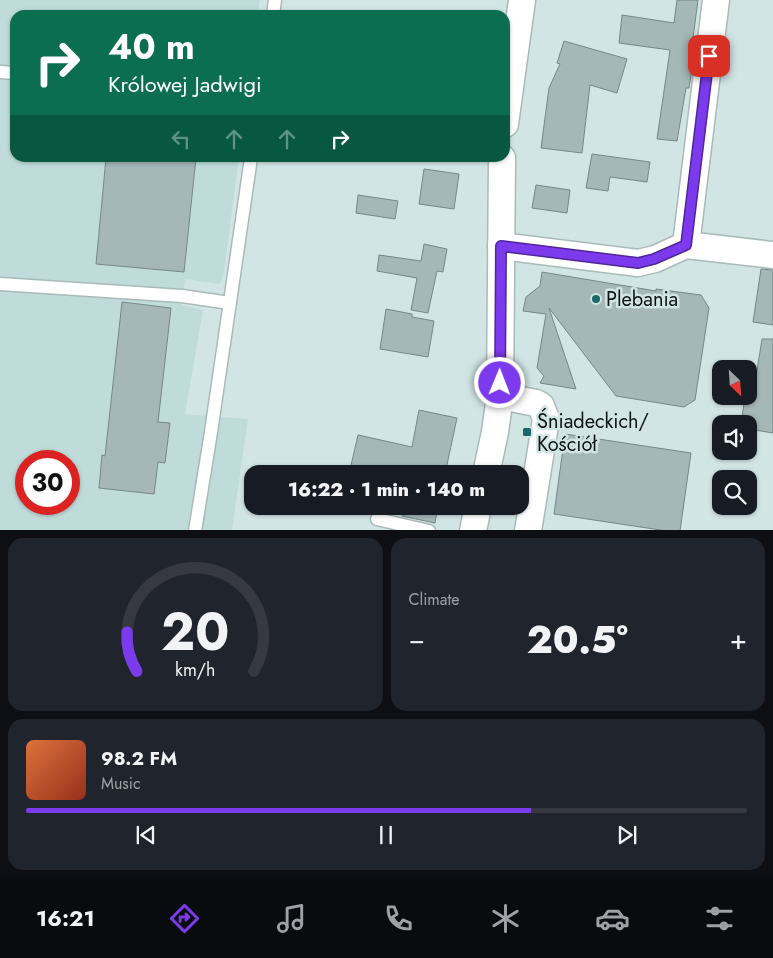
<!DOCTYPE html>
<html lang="en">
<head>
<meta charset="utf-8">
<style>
	:root { --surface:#171b24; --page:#20242c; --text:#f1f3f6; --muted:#9ea1a6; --line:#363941; --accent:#7c3aed }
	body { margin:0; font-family:Jost,sans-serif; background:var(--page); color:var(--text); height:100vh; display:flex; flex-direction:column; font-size:19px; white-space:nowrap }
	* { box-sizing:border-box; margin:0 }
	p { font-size:16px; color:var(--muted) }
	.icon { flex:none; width:28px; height:28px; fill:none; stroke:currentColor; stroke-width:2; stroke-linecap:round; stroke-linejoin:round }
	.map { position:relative; height:530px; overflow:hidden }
	.drawer { display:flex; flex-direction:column; gap:8px; padding:8px; background:#0d0f14; flex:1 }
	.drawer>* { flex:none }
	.hud { position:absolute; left:10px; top:10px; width:500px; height:152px; border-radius:15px; box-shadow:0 1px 4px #0004; background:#0b6e4f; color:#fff; overflow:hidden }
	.needle { width:32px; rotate:155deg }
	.tools { position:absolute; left:712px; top:360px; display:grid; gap:10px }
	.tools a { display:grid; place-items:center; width:45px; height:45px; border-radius:10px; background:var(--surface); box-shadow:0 1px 4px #0004; font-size:25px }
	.speed { position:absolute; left:15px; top:450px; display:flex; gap:10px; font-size:25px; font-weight:700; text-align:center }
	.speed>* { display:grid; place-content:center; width:65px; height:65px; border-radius:50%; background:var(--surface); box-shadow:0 1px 4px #0004; line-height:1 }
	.speed .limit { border:8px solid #d22; background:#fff; color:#111 }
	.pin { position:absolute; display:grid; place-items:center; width:42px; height:42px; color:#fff; margin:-21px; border-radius:10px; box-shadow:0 2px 8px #0006 }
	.me { position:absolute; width:55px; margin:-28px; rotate:1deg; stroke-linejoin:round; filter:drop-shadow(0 0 4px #0008) }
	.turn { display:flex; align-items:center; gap:18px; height:105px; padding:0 15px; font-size:22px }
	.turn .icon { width:65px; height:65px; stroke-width:2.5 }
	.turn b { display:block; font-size:35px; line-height:42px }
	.lanes { display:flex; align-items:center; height:48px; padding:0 15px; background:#0003; justify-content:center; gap:25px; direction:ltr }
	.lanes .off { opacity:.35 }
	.big { font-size:38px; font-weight:800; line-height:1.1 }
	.drawer .card { flex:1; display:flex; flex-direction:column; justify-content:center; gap:8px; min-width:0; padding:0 18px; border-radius:15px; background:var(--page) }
	.drawer .dial { align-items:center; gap:0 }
	.dial svg { height:130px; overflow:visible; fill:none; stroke:var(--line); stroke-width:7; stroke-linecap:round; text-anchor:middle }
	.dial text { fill:var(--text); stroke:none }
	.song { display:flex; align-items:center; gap:15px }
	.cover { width:60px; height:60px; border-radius:8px; background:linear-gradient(135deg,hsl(20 70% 55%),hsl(10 70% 35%)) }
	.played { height:5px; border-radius:2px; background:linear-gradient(90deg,var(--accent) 70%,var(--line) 70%) }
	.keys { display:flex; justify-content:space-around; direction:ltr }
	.heat { display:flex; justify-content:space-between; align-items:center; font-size:28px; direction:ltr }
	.drawer .tiles { flex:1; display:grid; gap:8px; grid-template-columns:1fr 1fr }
	.card:last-child { grid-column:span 2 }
	.trip { position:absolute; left:244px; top:465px; width:285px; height:50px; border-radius:15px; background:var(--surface); box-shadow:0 1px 4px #0004; font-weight:800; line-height:50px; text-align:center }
	.menu { display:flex; height:80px; justify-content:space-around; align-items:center; background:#090b0e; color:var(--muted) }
	.menu .icon { width:35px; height:35px }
	.menu .active { color:var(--accent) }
	.menu b { font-size:22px; color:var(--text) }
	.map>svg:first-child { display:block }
	.built { fill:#bfdcdb; fill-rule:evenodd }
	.building { fill:#a5b7b7; stroke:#768787 }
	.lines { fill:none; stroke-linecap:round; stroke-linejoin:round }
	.lane-casing { stroke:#a8bab9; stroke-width:15 }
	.street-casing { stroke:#a8bab9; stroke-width:29 }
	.lane { stroke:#fff; stroke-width:12 }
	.street { stroke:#fff; stroke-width:26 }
	.route-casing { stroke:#51269a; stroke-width:12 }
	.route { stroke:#7c3aed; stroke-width:9 }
	.poi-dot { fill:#1c6969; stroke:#d2e5e5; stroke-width:2 }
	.labels { text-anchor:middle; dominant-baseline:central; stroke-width:5; stroke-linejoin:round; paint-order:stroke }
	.poi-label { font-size:20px; fill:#0c1212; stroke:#d2e5e5; text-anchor:start }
</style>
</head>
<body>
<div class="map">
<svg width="773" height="531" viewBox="0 0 773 531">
	<rect width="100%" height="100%" fill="#d2e5e5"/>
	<path class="built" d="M0 0H260L258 15H15V158H239L224 272 220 284 185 279 182 305 203 310 185 414 248 419 232 530H0ZM26 461H69V504H26Z"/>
	<g class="building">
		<polygon points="677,0 698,0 689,69 692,69 689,88 686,88 677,141 657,139 670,50 619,43 622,15 674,23"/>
		<polygon points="564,41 627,59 617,93 590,85 582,153 541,148 549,88 560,64 557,63"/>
		<polygon points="592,154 650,162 647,182 610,177 608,191 586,188"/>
		<polygon points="106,158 196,158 184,272 96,264"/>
		<polygon points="424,169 459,174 454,209 419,204"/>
		<polygon points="536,185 570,190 567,213 532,208"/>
		<polygon points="358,195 398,201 395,219 356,213"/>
		<polygon points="424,244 447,249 443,272 437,271 428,313 411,310 417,278 377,271 379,255 421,261"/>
		<polygon points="761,269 773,270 773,325 753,322"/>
		<polygon points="542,272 656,291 656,289 701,295 709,308 695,400 684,407 616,396 549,308 576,389 540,383 544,376 537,368 546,314 523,311 526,297 540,286"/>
		<polygon points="122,302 171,308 158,422 170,423 165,463 158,462 154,494 99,488 102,455 105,456"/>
		<polygon points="386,309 412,314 412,317 434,321 428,357 380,349"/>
		<polygon points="762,339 773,339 773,433 749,429 749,424 741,424 745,396 749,396 749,388 754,389"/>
		<polygon points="419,410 457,418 445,474 349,474 358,435 412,447"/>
		<polygon points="565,434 691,453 680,531 667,531 554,514"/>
		<polygon points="404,506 438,506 435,523 402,516"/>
	</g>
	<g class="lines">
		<g class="lane-casing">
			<g id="lane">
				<polyline points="273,15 275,0"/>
				<polyline points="0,72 15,73"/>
				<polyline points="0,284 182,296 230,303"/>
				<polyline points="377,519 429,531"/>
				<polyline points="195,531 211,432 251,158"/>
			</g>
		</g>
		<g class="street-casing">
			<g id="street">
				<polyline points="505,124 522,0"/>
				<polyline points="686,245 716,0"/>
				<polyline points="501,246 638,263 655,259 686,245 773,255"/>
				<polyline points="500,396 536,403 541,406 546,419 528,531"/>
				<polyline points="486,474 495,432 500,396 502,158"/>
				<polyline points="473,531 478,506"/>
			</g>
		</g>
		<use href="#lane" class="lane"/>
		<use href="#street" class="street"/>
	</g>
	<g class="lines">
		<g class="route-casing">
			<polyline id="route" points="500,383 501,246 638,263 654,259 686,245 709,56"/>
		</g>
		<use href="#route" class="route"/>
	</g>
	<g class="poi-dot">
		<circle cx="596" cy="299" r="5"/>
		<rect x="522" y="427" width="10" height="10" rx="2.5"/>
	</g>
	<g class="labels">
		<g class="poi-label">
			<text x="606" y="299">Plebania</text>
			<text x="537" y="421">Śniadeckich/<tspan x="537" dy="23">Kościół</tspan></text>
		</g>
	</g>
</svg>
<div class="tools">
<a><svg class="needle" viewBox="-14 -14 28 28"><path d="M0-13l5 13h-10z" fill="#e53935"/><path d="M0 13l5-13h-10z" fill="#9ea1a6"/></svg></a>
<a><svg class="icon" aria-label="sound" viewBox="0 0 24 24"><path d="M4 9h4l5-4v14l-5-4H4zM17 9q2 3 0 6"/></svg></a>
<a><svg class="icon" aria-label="search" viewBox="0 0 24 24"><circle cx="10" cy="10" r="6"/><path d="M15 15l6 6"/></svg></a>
</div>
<div class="speed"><div class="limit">30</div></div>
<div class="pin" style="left:709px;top:56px;background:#d93025"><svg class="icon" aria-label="arrive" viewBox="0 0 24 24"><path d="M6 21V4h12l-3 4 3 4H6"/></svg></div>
<svg class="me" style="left:500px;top:383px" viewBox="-20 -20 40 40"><circle r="17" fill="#7c3aed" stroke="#fff" stroke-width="3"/><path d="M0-11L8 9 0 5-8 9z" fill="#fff"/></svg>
<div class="trip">16:22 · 1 min · 140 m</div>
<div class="hud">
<div class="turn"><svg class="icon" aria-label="right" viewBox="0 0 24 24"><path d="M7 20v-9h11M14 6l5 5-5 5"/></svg><div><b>40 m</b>Królowej Jadwigi</div></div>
<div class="lanes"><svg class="icon off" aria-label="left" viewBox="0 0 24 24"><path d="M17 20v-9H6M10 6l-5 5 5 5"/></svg><svg class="icon off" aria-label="ahead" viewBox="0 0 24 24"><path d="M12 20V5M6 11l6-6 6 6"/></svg><svg class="icon off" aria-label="ahead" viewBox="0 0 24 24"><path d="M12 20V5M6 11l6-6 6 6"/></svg><svg class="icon" aria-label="right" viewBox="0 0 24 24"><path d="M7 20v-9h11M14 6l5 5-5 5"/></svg></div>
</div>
</div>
<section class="drawer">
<div class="tiles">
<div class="card dial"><svg viewBox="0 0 100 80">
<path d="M14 69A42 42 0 1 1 86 69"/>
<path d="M14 69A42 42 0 0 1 8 45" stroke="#7c3aed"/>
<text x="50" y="56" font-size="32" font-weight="700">20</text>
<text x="50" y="72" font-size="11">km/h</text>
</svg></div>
<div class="card"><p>Climate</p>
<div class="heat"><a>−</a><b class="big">20.5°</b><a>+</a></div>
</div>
<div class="card">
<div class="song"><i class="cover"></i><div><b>98.2 FM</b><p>Music</p></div></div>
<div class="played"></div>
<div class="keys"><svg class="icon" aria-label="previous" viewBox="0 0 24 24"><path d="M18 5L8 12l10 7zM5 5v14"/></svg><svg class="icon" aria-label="pause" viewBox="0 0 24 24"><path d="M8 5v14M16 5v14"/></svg><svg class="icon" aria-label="next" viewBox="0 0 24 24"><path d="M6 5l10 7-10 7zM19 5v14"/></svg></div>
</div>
</div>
</section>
<nav class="menu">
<b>16:21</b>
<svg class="icon active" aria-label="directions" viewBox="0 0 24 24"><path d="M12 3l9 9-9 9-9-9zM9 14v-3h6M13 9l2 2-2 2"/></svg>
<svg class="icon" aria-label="music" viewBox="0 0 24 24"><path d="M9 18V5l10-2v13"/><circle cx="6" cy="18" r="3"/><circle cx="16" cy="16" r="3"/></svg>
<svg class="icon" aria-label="phone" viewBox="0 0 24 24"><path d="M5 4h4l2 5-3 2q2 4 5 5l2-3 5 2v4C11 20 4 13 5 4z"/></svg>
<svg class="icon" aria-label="climate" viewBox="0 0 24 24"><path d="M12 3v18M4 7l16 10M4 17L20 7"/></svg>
<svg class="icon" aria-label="car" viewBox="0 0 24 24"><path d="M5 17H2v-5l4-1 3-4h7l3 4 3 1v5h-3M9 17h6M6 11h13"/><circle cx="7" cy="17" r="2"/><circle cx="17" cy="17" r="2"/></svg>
<svg class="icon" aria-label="filters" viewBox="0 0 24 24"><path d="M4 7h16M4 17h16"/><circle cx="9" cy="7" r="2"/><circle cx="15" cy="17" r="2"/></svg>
</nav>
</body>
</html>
